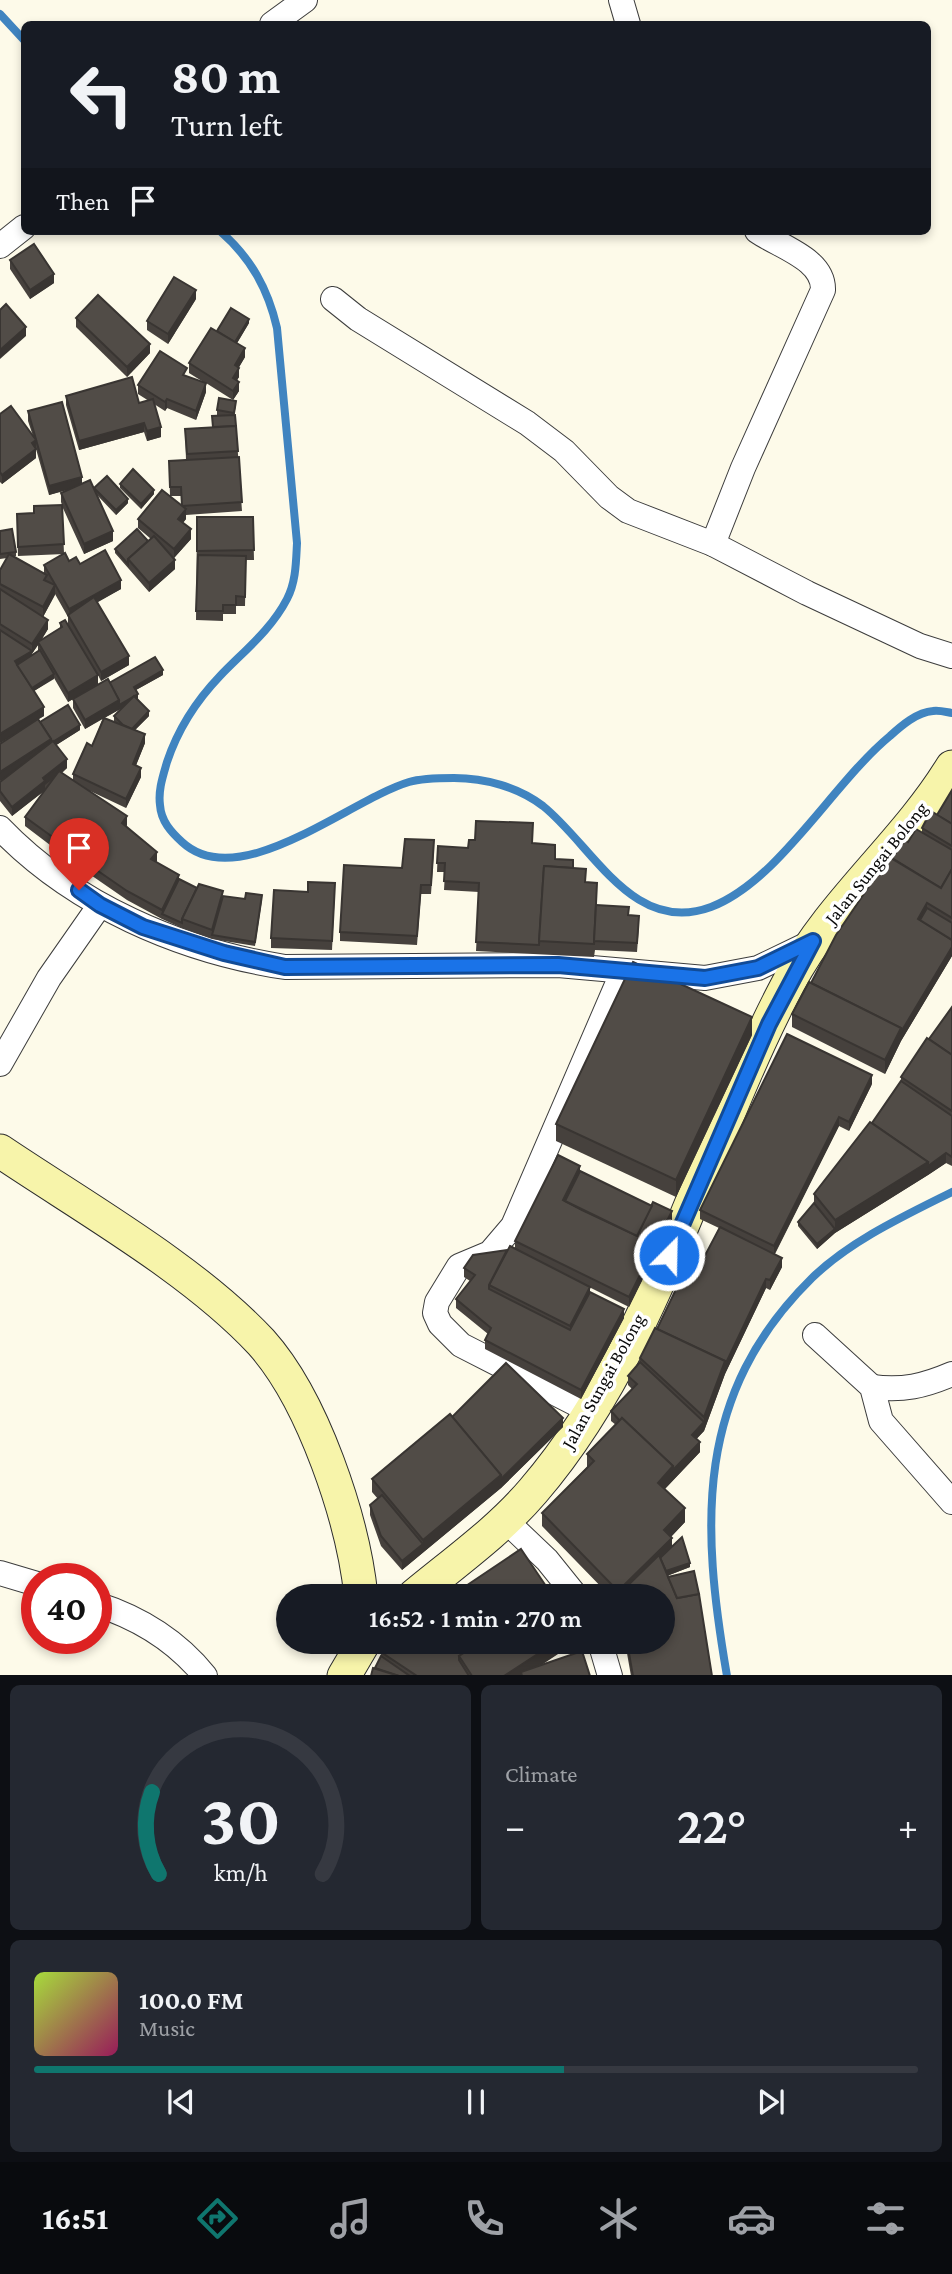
<!DOCTYPE html>
<html lang="en">
<head>
<meta charset="utf-8">
<style>
	:root { --surface:#171b24; --page:#242831; --text:#f1f3f6; --muted:#9ea1a6; --line:#363941; --accent:#0f766e }
	body { margin:0; font-family:"Crimson Pro",serif; background:var(--page); color:var(--text); height:100vh; display:flex; flex-direction:column; font-size:26px; white-space:nowrap }
	* { box-sizing:border-box; margin:0 }
	p { font-size:23px; color:var(--muted) }
	.icon { flex:none; width:38px; height:38px; fill:none; stroke:currentColor; stroke-width:2; stroke-linecap:round; stroke-linejoin:round }
	.map { position:relative; height:1675px; overflow:hidden }
	.side { display:flex; flex-direction:column; gap:10px; padding:10px; background:#0d0f14; flex:1 }
	.side>* { flex:none }
	.guide { position:absolute; left:21px; top:21px; width:910px; height:214px; border-radius:10px; box-shadow:0 4px 10px #0003; background:#171b24; color:var(--text); overflow:hidden }
	.speed { position:absolute; left:21px; top:1563px; display:flex; gap:14px; font-size:35px; font-weight:700; text-align:center }
	.speed>* { display:grid; place-content:center; width:91px; height:91px; border-radius:50%; background:var(--surface); box-shadow:0 4px 10px #0003; line-height:1 }
	.speed .limit { border:10px solid #d22; background:#fff; color:#111 }
	.pin { position:absolute; display:grid; place-items:center; width:60px; height:60px; color:#fff; margin:-72px -30px; border-radius:50% 50% 50% 0; rotate:-45deg; box-shadow:0 0 7px #0007 }
	.pin .icon { rotate:45deg }
	.me { position:absolute; width:77px; margin:-38px; rotate:23deg; stroke-linejoin:round; filter:drop-shadow(0 0 5px #0008) }
	.turn { display:flex; align-items:center; gap:24px; height:147px; padding:0 35px; font-size:32px }
	.turn .icon { width:91px; height:91px; stroke-width:2.5 }
	.turn b { display:block; font-size:49px; line-height:60px }
	.then { display:flex; align-items:center; height:66px; padding:0 35px; background:#0003; gap:14px; font-size:26px }
	.big { font-size:52px; font-weight:600; line-height:1.1 }
	.side .tile { flex:1; display:flex; flex-direction:column; justify-content:center; gap:10px; min-width:0; padding:0 24px; border-radius:10px; background:var(--page) }
	.side .dial { align-items:center; gap:0 }
	.dial svg { height:182px; overflow:visible; fill:none; stroke:var(--line); stroke-width:7; stroke-linecap:round; text-anchor:middle }
	.dial text { fill:var(--text); stroke:none }
	.song { display:flex; align-items:center; gap:21px }
	.cover { width:84px; height:84px; border-radius:10px; background:linear-gradient(135deg,hsl(80 70% 55%),hsl(330 70% 35%)) }
	.played { height:7px; border-radius:4px; background:linear-gradient(90deg,var(--accent) 60%,var(--line) 60%) }
	.keys { display:flex; justify-content:space-around; direction:ltr }
	.heat { display:flex; justify-content:space-between; align-items:center; font-size:38px; direction:ltr }
	.side .tiles { flex:1; display:grid; gap:10px; grid-template-columns:1fr 1fr }
	.tile:last-child { grid-column:span 2 }
	.trip { position:absolute; left:276px; top:1584px; width:399px; height:70px; border-radius:35px; background:var(--surface); box-shadow:0 4px 10px #0003; font-weight:600; line-height:70px; text-align:center }
	.tabs { display:flex; height:112px; justify-content:space-around; align-items:center; background:#090b0e; color:var(--muted) }
	.tabs .icon { width:49px; height:49px }
	.tabs .on { color:var(--accent) }
	.tabs b { font-size:32px; color:var(--text) }
	.map>svg:first-child { display:block }
	.lines { fill:none; stroke-linecap:round; stroke-linejoin:round }
	.stream { stroke:#4084c0; stroke-width:8 }
	.street-casing { stroke:#3d3d3d; stroke-width:26 }
	.secondary-casing { stroke:#2c2c2c; stroke-width:35 }
	.street { stroke:#fff; stroke-width:24 }
	.secondary { stroke:#f7f4aa; stroke-width:33 }
	.wall { fill:#46413d; fill-rule:evenodd }
	.shaded-wall { fill:#393532 }
	.building { fill:#514c47; stroke:#393532; stroke-width:2 }
	.route-casing { stroke:#114b97; stroke-width:18 }
	.route { stroke:#1a73e8; stroke-width:12 }
	.labels { text-anchor:middle; dominant-baseline:central; stroke-width:7; stroke-linejoin:round; paint-order:stroke }
	.street-label { font-size:19px; fill:#0a0a0a; stroke:#fff }
</style>
</head>
<body>
<div class="map">
<svg width="952" height="1676" viewBox="0 0 952 1676">
	<rect width="100%" height="100%" fill="#fdfae9"/>
	<g class="lines">
		<g class="stream">
			<polyline points="0,14 24,40"/>
			<path d="M220 231C251 258 268 289 277 328L297 543C296 562 296 582 287 599 271 630 244 651 220 676 197 700 178 729 167 762 163 776 158 790 160 805 161 821 171 832 182 842 239 895 349 800 409 782 422 778 440 778 454 778 485 778 518 787 543 806 593 846 633 936 711 907 779 881 833 783 890 736 901 726 917 712 933 711 939 710 946 712 952 713"/>
			<path d="M727 1676C701 1525 694 1394 812 1278 850 1241 904 1216 952 1192"/>
		</g>
		<g class="street-casing">
			<g id="street">
				<polyline points="621,0 628,24"/>
				<polyline points="272,24 305,0"/>
				<polyline points="0,246 24,227"/>
				<polyline points="333,299 358,319 527,423 564,451 609,497 628,511 713,544 807,593 920,646 952,656"/>
				<path d="M713 544 743 468 823 290C824 259 780 247 757 231"/>
				<path d="M0 828C74 905 181 951 285 967L558 965 705 978 758 968 812 942"/>
				<polyline points="0,1064 49,978 100,905"/>
				<polyline points="815,1335 872,1387 881,1421 952,1502"/>
				<path d="M872 1387C903 1391 924 1386 952 1374"/>
				<polyline points="590,1411 461,1345 440,1324 435,1313 437,1302 459,1266 490,1253 513,1226 623,971"/>
				<polyline points="505,1520 547,1560 576,1596"/>
				<polyline points="0,1573 37,1584"/>
				<path d="M96 1604C140 1618 176 1640 205 1676"/>
				<polyline points="600,1642 610,1676"/>
			</g>
		</g>
		<g class="secondary-casing">
			<g id="secondary">
				<path d="M0 1151C83 1207 193 1269 261 1342 313 1400 353 1519 361 1596"/>
				<path d="M414 1596C455 1562 499 1531 533 1491 656 1349 702 1145 789 982 831 902 905 844 952 767"/>
				<polyline points="344,1676 364,1642"/>
			</g>
		</g>
		<use href="#street" class="street"/>
		<use href="#secondary" class="secondary"/>
	</g>
	<g class="wall">
		<polygon points="10,260 54,283 30,299 10,269"/>
		<polygon points="196,299 168,344 147,330 147,321"/>
		<polygon points="76,318 150,353 127,377 76,327"/>
		<polygon points="249,323 237,343 245,357 239,367 239,377 237,380 239,391 233,400 206,383 206,392 196,420 167,408 165,411 154,404 161,437 147,441 144,432 79,450 66,405 66,396 139,403 149,401 138,394 138,385 187,376 205,383 189,373 189,363 217,331"/>
		<polygon points="236,406 234,415 236,426 242,511 186,515 186,519 183,523 191,539 174,558 170,554 175,569 149,592 115,553 115,549 148,541 151,539 138,528 138,519 182,506 181,496 170,496 169,461 186,460 185,429 213,427 222,416 217,415 217,410"/>
		<path d="M28 411 82 484 94 489V488L128 503 116 515 97 495 113 541 84 554 62 506 64 553 69 561 80 564 121 589 97 602 129 665 101 681 98 675V684L68 702 54 678 34 691 44 716 38 719 40 722 80 730 56 745 67 768 62 773 73 780V774L92 746 103 718 85 729 73 708V699L109 683 163 675 136 690 138 699H137L149 716 135 730 145 743 136 765 141 777 126 808 90 791 127 825 126 827 157 861 156 862 179 880 197 888 223 896 245 899 262 900 255 946 212 939 182 928 162 919 127 900 59 853V844L62 840 61 839 54 848 25 826V817L43 792 12 816 0 801V782L8 776 0 781V744L23 729 0 743V570L7 558 0 559V531L16 552V556L13 557 44 573V565L64 554 18 556 17 523 34 513 62 505 61 502V493L69 489 49 495 36 449V458L2 484 0 482V414L33 436 28 421ZM55 594 68 617V624L60 623V629L41 640 48 629 43 617ZM38 645V652L32 656V653ZM124 707 114 716V721L116 723 104 718Z"/>
		<polygon points="120,484 154,494 141,509 120,488"/>
		<polygon points="197,517 253,517 254,560 246,560 245,606 236,606 236,614 223,614 223,621 196,620"/>
		<polygon points="952,790 952,956 901,1041 885,1074 792,1027 792,1014 811,983 892,858 908,842 922,832 922,828 937,815"/>
		<polygon points="532,843 555,859 573,868 586,882 597,905 629,916 639,926 637,952 595,950 594,957 476,951 479,892 444,890 445,872 437,872 438,846 468,848"/>
		<polygon points="434,850 431,894 421,894 417,945 340,941 340,932 402,868"/>
		<polygon points="335,892 332,950 271,948 271,938"/>
		<polygon points="952,1007 952,1166 946,1163 928,1175 835,1233 817,1249 798,1226 798,1222 814,1203 814,1194 872,1123 901,1081 901,1077"/>
		<polygon points="752,1035 676,1197 556,1141 556,1124"/>
		<polygon points="872,1084 849,1131 839,1126 775,1254 782,1267 770,1290 766,1288 725,1374 704,1431 696,1439 700,1452 665,1489 685,1522 671,1537 672,1546 690,1567 667,1576 712,1676 631,1676 625,1642 663,1642 663,1596 610,1596 542,1526 542,1513 587,1467 587,1454 616,1425 611,1421 611,1411 632,1389 628,1385 628,1376 640,1362 640,1358 657,1329 700,1265 719,1228 700,1219 700,1210"/>
		<polygon points="580,1171 672,1220 629,1307 579,1282 590,1292 624,1318 581,1399 485,1349 485,1340 488,1334 456,1308 456,1299 470,1281 464,1277 464,1268 507,1250 515,1248 515,1241"/>
		<polygon points="452,1417 563,1427 501,1488 402,1570 381,1546 370,1515 370,1505 378,1499 372,1492 372,1479"/>
		<polygon points="391,1642 576,1642 539,1666 590,1676 371,1676 381,1656 381,1652"/>
	</g>
	<g class="shaded-wall">
		<polygon points="54,274 54,283 30,299 30,290"/>
		<polygon points="196,290 196,299 168,344 168,334"/>
		<polygon points="249,319 249,323 233,350 233,345"/>
		<polygon points="26,327 26,336 0,359 0,350"/>
		<polygon points="150,344 150,353 127,377 127,367"/>
		<polygon points="245,348 245,357 235,374 235,365"/>
		<polygon points="239,368 239,377 233,387 233,378"/>
		<polygon points="239,382 239,391 233,400 233,391"/>
		<polygon points="206,383 206,392 196,420 196,411"/>
		<polygon points="167,399 167,408 165,411 165,402"/>
		<polygon points="144,423 144,432 79,450 79,441"/>
		<polygon points="161,427 161,437 147,441 147,431"/>
		<polygon points="36,440 36,458 2,484 2,475"/>
		<polygon points="82,477 82,486 49,495 49,486"/>
		<polygon points="154,490 154,494 141,509 141,504"/>
		<polygon points="128,499 128,503 116,515 116,510"/>
		<polygon points="186,509 186,519 178,528 178,519"/>
		<polygon points="191,529 191,539 174,558 174,549"/>
		<polygon points="113,531 113,541 84,554 84,544"/>
		<polygon points="175,560 175,569 149,592 149,583"/>
		<polygon points="121,580 121,589 70,618 69,609"/>
		<polygon points="55,585 55,595 43,617 43,607"/>
		<polygon points="48,620 48,629 39,644 38,642 38,645 32,654 32,644"/>
		<polygon points="32,651 32,660 17,669 15,661"/>
		<polygon points="129,656 129,665 101,681 101,672"/>
		<polygon points="163,670 163,675 134,691 134,687"/>
		<polygon points="54,674 54,679 29,694 29,689"/>
		<polygon points="98,675 98,684 68,702 68,693"/>
		<polygon points="138,694 138,699 85,729 85,720 119,700"/>
		<polygon points="44,707 44,716 0,743 0,734"/>
		<polygon points="149,711 149,716 129,736 129,731"/>
		<polygon points="80,725 80,730 0,781 0,772 51,739"/>
		<polygon points="145,734 145,743 133,773 133,764"/>
		<polygon points="67,759 67,768 45,785 45,790 12,816 12,807 43,778"/>
		<polygon points="141,768 141,777 126,808 126,799"/>
		<polygon points="127,816 127,825 122,832 122,823"/>
		<polygon points="61,830 61,839 54,848 54,838"/>
		<polygon points="157,852 157,861 151,869 151,859"/>
		<polygon points="179,875 179,884 162,914 162,910"/>
		<polygon points="927,903 927,913 918,924 918,919"/>
		<polygon points="952,947 952,956 901,1041 885,1074 885,1060 901,1028"/>
		<polygon points="752,1017 752,1035 676,1197 676,1180"/>
		<polygon points="872,1075 872,1084 849,1131 849,1122"/>
		<polygon points="839,1117 839,1126 774,1255 774,1246"/>
		<polygon points="946,1153 946,1163 928,1175 835,1233 817,1249 817,1244 835,1229 835,1220 928,1162"/>
		<polygon points="580,1166 580,1176 565,1206 563,1200"/>
		<polygon points="672,1211 672,1220 629,1307 629,1297"/>
		<polygon points="782,1258 782,1267 770,1290 770,1280"/>
		<polygon points="766,1279 766,1288 725,1374 704,1431 692,1444 692,1435 704,1422 704,1417 725,1361"/>
		<polygon points="590,1287 590,1301 570,1340 570,1326"/>
		<polygon points="624,1309 624,1318 581,1399 581,1390"/>
		<polygon points="563,1418 563,1427 501,1488 402,1570 402,1561 423,1544 423,1540"/>
		<polygon points="700,1442 700,1452 658,1496 658,1483 673,1466"/>
		<polygon points="685,1508 685,1522 664,1544 664,1530"/>
		<polygon points="672,1538 672,1551 618,1596 618,1591"/>
		<polygon points="690,1563 690,1567 664,1577 664,1572"/>
		<polygon points="556,1642 576,1642 525,1676 521,1672 521,1676 504,1676"/>
	</g>
	<g class="building">
		<polygon points="34,244 54,274 30,290 10,260"/>
		<polygon points="174,277 196,290 168,334 147,321"/>
		<polygon points="98,295 150,344 127,367 76,318"/>
		<polygon points="6,304 26,327 0,350 0,310"/>
		<polygon points="231,308 249,319 235,342 217,331"/>
		<polygon points="211,328 245,348 235,365 239,368 233,378 239,382 233,391 189,363"/>
		<polygon points="160,351 187,368 183,375 206,383 196,411 167,399 165,402 138,385"/>
		<polygon points="132,377 139,403 153,399 161,427 147,431 144,423 79,441 66,396"/>
		<polygon points="219,398 236,401 234,413 217,410"/>
		<polygon points="62,402 82,477 49,486 28,411"/>
		<polygon points="11,406 36,440 32,443 36,449 2,475 0,472 0,414"/>
		<polygon points="235,415 236,426 213,427 212,416"/>
		<polygon points="236,426 238,451 187,454 185,429"/>
		<polygon points="239,457 242,502 182,506 181,487 170,487 169,461"/>
		<polygon points="133,469 154,490 141,504 120,484"/>
		<polygon points="107,476 128,499 116,510 94,488"/>
		<polygon points="90,480 113,531 84,544 61,493"/>
		<polygon points="162,490 186,509 178,519 191,529 174,549 138,519"/>
		<polygon points="62,505 64,544 18,547 17,514 34,513 34,506"/>
		<polygon points="197,517 253,517 254,550 197,551"/>
		<polygon points="12,529 16,552 0,554 0,531"/>
		<polygon points="137,529 148,541 128,559 128,564 115,549"/>
		<polygon points="154,536 175,560 149,583 128,559"/>
		<polygon points="105,550 121,580 69,609 44,565 65,553 69,561 76,557 80,564"/>
		<polygon points="9,554 47,575 44,580 55,585 43,607 0,584 0,570"/>
		<polygon points="198,555 246,556 245,597 236,596 236,605 223,605 223,611 196,611"/>
		<polygon points="0,589 48,620 32,644 0,624"/>
		<polygon points="94,597 129,656 101,672 68,615"/>
		<polygon points="65,620 98,675 68,693 38,642 62,627 60,623"/>
		<polygon points="0,630 32,651 15,661 44,707 0,734"/>
		<polygon points="40,650 54,674 32,688 17,665"/>
		<polygon points="155,657 163,670 134,687 138,694 119,705 119,700 109,683"/>
		<polygon points="108,679 119,700 85,720 73,699"/>
		<polygon points="134,696 149,711 132,729 123,725 114,716"/>
		<polygon points="68,705 80,725 51,743 51,739 40,722"/>
		<polygon points="104,718 145,734 133,764 141,768 126,799 73,774 87,743 92,746"/>
		<polygon points="38,719 51,739 0,772 0,744"/>
		<polygon points="53,741 67,759 43,778 45,781 12,807 0,791 0,782"/>
		<polygon points="59,771 127,816 122,823 157,852 151,859 179,875 162,910 127,891 59,844 67,835 61,830 54,838 25,817"/>
		<polygon points="952,790 952,824 937,815"/>
		<polygon points="931,811 952,824 952,846 922,828"/>
		<polygon points="476,821 533,823 532,843 555,845 555,859 573,860 573,868 544,866 539,945 476,942 479,883 444,881 445,863 437,863 438,846 468,848 469,840 475,840"/>
		<polygon points="916,829 952,850 952,869 941,888 892,858 905,840 908,842"/>
		<polygon points="405,839 434,840 431,885 421,885 417,936 340,932 344,865 402,868"/>
		<polygon points="889,857 941,888 952,869 952,918 927,903 918,919 952,940 952,947 901,1032 901,1028 811,983 836,935"/>
		<polygon points="544,866 586,869 585,882 597,883 594,944 539,941"/>
		<polygon points="179,879 197,888 182,919 182,923 162,914"/>
		<polygon points="308,882 335,883 332,941 271,938 274,890 308,892"/>
		<polygon points="199,884 223,891 212,930 182,919"/>
		<polygon points="246,893 262,895 255,942 212,935 223,896 245,899"/>
		<polygon points="596,905 629,907 628,915 639,916 637,943 594,941"/>
		<polygon points="927,908 952,923 952,940 920,920"/>
		<polygon points="633,962 752,1017 676,1180 556,1124"/>
		<polygon points="809,982 901,1028 885,1060 792,1014"/>
		<polygon points="952,1007 952,1055 929,1039"/>
		<polygon points="787,1034 872,1075 849,1122 839,1117 774,1246 700,1210"/>
		<polygon points="927,1038 952,1055 952,1111 901,1077"/>
		<polygon points="901,1081 952,1116 952,1157 946,1153 928,1166 928,1162 872,1123"/>
		<polygon points="870,1122 928,1162 835,1220 814,1194"/>
		<polygon points="558,1155 580,1166 563,1200 582,1210 637,1236 653,1202 672,1211 629,1297 515,1241"/>
		<polygon points="580,1171 652,1206 637,1236 565,1201"/>
		<polygon points="814,1203 835,1229 817,1244 798,1222"/>
		<polygon points="720,1227 782,1258 770,1280 766,1279 725,1365 725,1361 657,1329 690,1260 700,1265"/>
		<polygon points="510,1246 590,1287 570,1326 489,1285"/>
		<polygon points="507,1250 489,1285 489,1289 570,1330 590,1292 624,1309 581,1390 485,1340 491,1328 456,1299 475,1275 464,1268 473,1255"/>
		<polygon points="655,1328 725,1361 704,1417 640,1358"/>
		<polygon points="640,1362 704,1422 692,1435 700,1442 673,1470 673,1466 622,1418 620,1421 611,1411 637,1384 628,1376"/>
		<polygon points="506,1363 563,1418 501,1479 501,1475 452,1417"/>
		<polygon points="450,1414 501,1475 423,1540 372,1479"/>
		<polygon points="622,1418 673,1466 658,1483 685,1508 664,1530 672,1538 618,1591 542,1513 594,1461 587,1454"/>
		<polygon points="382,1495 423,1544 402,1561 381,1536 370,1505"/>
		<polygon points="682,1537 690,1563 666,1571 660,1558"/>
		<polygon points="521,1549 552,1595 550,1596 451,1596"/>
		<polygon points="659,1555 677,1598 699,1594 712,1676 633,1676 627,1642 663,1642 663,1596 618,1596 618,1595"/>
		<polygon points="694,1571 699,1594 677,1598 668,1577"/>
		<polygon points="391,1642 481,1642 459,1656 459,1660 469,1676 417,1676 381,1652"/>
		<polygon points="481,1642 556,1642 504,1676 472,1676 459,1656"/>
		<polygon points="582,1651 590,1676 522,1676 521,1672"/>
		<polygon points="381,1656 410,1676 399,1676 375,1668"/>
		<polygon points="373,1668 399,1676 371,1676"/>
	</g>
	<g class="lines">
		<g class="route-casing">
			<polyline id="route" points="79,890 100,905 143,927 224,953 285,967 558,965 705,978 758,968 813,941 769,1024 669,1255"/>
		</g>
		<use href="#route" class="route"/>
	</g>
	<g class="labels">
		<g class="street-label">
			<text transform="translate(876 863) rotate(-51)">Jalan Sungai Bolong</text>
			<text transform="translate(603 1381) rotate(-61)">Jalan Sungai Bolong</text>
		</g>
	</g>
</svg>
<div class="speed"><div class="limit">40</div></div>
<div class="pin" style="left:79px;top:890px;background:#d93025"><svg class="icon" aria-label="arrive" viewBox="0 0 24 24"><path d="M6 21V4h12l-3 4 3 4H6"/></svg></div>
<svg class="me" style="left:669px;top:1255px" viewBox="-20 -20 40 40"><circle r="17" fill="#1a73e8" stroke="#fff" stroke-width="3"/><path d="M0-11L8 9 0 5-8 9z" fill="#fff"/></svg>
<div class="trip">16:52 · 1 min · 270 m</div>
<div class="guide">
<div class="turn"><svg class="icon" aria-label="left" viewBox="0 0 24 24"><path d="M17 20v-9H6M10 6l-5 5 5 5"/></svg><div><b>80 m</b>Turn left</div></div>
<div class="then">Then<svg class="icon" aria-label="arrive" viewBox="0 0 24 24"><path d="M6 21V4h12l-3 4 3 4H6"/></svg></div>
</div>
</div>
<section class="side">
<div class="tiles">
<div class="tile dial"><svg viewBox="0 0 100 80">
<path d="M14 69A42 42 0 1 1 86 69"/>
<path d="M14 69A42 42 0 0 1 11 33" stroke="#0f766e"/>
<text x="50" y="56" font-size="32" font-weight="700">30</text>
<text x="50" y="72" font-size="11">km/h</text>
</svg></div>
<div class="tile"><p>Climate</p>
<div class="heat"><a>−</a><b class="big">22°</b><a>+</a></div>
</div>
<div class="tile">
<div class="song"><i class="cover"></i><div><b>100.0 FM</b><p>Music</p></div></div>
<div class="played"></div>
<div class="keys"><svg class="icon" aria-label="previous" viewBox="0 0 24 24"><path d="M18 5L8 12l10 7zM5 5v14"/></svg><svg class="icon" aria-label="pause" viewBox="0 0 24 24"><path d="M8 5v14M16 5v14"/></svg><svg class="icon" aria-label="next" viewBox="0 0 24 24"><path d="M6 5l10 7-10 7zM19 5v14"/></svg></div>
</div>
</div>
</section>
<nav class="tabs">
<b>16:51</b>
<svg class="icon on" aria-label="directions" viewBox="0 0 24 24"><path d="M12 3l9 9-9 9-9-9zM9 14v-3h6M13 9l2 2-2 2"/></svg>
<svg class="icon" aria-label="music" viewBox="0 0 24 24"><path d="M9 18V5l10-2v13"/><circle cx="6" cy="18" r="3"/><circle cx="16" cy="16" r="3"/></svg>
<svg class="icon" aria-label="phone" viewBox="0 0 24 24"><path d="M5 4h4l2 5-3 2q2 4 5 5l2-3 5 2v4C11 20 4 13 5 4z"/></svg>
<svg class="icon" aria-label="climate" viewBox="0 0 24 24"><path d="M12 3v18M4 7l16 10M4 17L20 7"/></svg>
<svg class="icon" aria-label="car" viewBox="0 0 24 24"><path d="M5 17H2v-5l4-1 3-4h7l3 4 3 1v5h-3M9 17h6M6 11h13"/><circle cx="7" cy="17" r="2"/><circle cx="17" cy="17" r="2"/></svg>
<svg class="icon" aria-label="filters" viewBox="0 0 24 24"><path d="M4 7h16M4 17h16"/><circle cx="9" cy="7" r="2"/><circle cx="15" cy="17" r="2"/></svg>
</nav>
</body>
</html>
